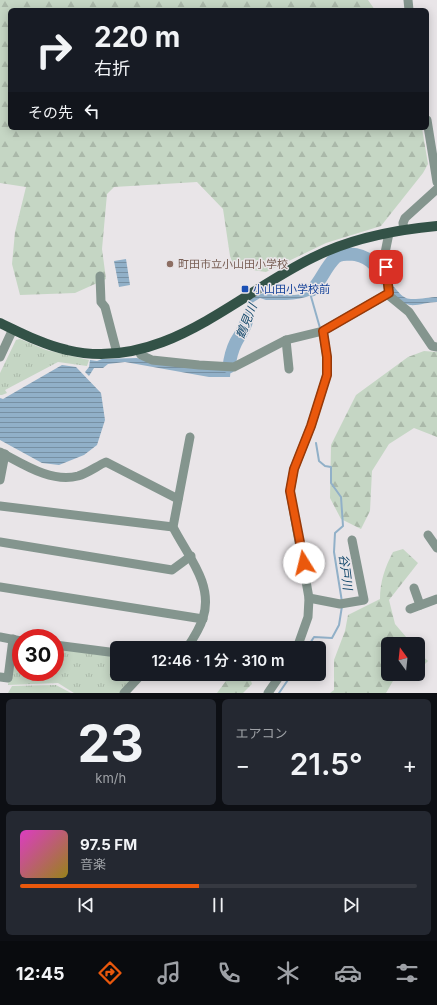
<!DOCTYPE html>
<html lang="ja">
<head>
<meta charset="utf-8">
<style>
	:root { --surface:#171b24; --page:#242831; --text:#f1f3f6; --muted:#9ea1a6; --line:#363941; --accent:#ea580c }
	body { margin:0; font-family:Inter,"Noto Sans JP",sans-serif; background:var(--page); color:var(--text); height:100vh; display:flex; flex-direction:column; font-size:15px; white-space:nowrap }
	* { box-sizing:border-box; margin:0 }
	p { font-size:13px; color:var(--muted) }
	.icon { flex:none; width:22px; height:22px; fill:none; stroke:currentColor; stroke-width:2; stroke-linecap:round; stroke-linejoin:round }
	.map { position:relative; height:693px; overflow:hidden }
	.drawer { display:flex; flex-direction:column; gap:6px; padding:6px; background:#0d0f14; flex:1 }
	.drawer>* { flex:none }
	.top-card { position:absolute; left:8px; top:8px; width:421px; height:122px; border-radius:6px; box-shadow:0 2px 10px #0003; background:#171b24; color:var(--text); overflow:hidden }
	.needle { width:26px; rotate:345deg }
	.controls { position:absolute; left:381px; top:637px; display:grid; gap:8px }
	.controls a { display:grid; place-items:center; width:44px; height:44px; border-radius:6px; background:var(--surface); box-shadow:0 2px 10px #0003; font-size:20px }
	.speed { position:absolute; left:12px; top:629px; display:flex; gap:8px; font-size:20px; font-weight:700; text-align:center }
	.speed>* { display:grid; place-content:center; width:52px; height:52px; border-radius:50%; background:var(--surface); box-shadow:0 2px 10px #0003; line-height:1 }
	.speed .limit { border:6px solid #d22; background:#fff; color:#111 }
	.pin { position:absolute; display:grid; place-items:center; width:34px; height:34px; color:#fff; margin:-17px; border-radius:8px; box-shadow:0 2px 6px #0006 }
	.me { position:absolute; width:44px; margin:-22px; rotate:351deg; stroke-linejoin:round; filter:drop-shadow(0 0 3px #0008) }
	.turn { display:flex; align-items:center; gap:14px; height:84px; padding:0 20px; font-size:18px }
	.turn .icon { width:52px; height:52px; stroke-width:2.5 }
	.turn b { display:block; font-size:28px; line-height:34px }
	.then { display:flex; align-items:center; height:38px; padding:0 20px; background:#0003; gap:8px; font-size:15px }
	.big { font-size:30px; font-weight:600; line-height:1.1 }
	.drawer .tile { flex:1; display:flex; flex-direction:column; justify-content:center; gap:6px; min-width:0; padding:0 14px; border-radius:6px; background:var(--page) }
	.drawer .dial { align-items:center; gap:0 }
	.dial b { font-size:52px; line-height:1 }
	.song { display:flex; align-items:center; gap:12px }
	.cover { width:48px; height:48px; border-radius:6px; background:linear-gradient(135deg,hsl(310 70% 55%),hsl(50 70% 35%)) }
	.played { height:4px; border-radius:2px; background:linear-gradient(90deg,var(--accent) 45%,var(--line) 45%) }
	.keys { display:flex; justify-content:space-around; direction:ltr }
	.heat { display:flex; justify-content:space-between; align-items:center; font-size:22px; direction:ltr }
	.drawer .tiles { flex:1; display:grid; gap:6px; grid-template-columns:1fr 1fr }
	.tile:last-child { grid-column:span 2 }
	.trip { position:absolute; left:110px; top:641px; width:216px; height:40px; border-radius:6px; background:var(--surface); box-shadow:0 2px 10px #0003; font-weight:600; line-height:40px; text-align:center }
	.tab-bar { display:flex; height:64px; justify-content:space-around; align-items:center; background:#090b0e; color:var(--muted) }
	.tab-bar .icon { width:28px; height:28px }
	.tab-bar .on { color:var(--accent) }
	.tab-bar b { font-size:18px; color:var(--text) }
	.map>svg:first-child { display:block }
	.grass { fill:url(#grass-tufts) }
	.forest { fill:url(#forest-firs) }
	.water { fill:url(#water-rules) }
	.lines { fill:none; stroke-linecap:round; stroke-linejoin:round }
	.stream { stroke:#91b0c8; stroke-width:2 }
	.river { stroke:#91b0c8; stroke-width:13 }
	.minor { stroke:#84958e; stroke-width:9 }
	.major { stroke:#335247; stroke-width:10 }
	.route-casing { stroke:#983908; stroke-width:10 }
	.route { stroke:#ea580c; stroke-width:7 }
	.education-dot { fill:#8d6e63; stroke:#e9e5e8; stroke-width:1.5 }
	.transit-dot { fill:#1a4fb4; stroke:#e9e5e8; stroke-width:1.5 }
	.labels { text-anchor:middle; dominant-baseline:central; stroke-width:3; stroke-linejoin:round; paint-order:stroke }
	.education-label { font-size:11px; fill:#785e54; stroke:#e9e5e8; text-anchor:start }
	.transit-label { font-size:11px; fill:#164399; stroke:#e9e5e8; text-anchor:start }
	.water-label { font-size:12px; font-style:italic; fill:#184c6e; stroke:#e9e5e8 }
</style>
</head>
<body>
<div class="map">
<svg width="437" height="693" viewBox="0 0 437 693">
	<defs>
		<pattern id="grass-tufts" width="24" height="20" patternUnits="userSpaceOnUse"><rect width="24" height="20" fill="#c5d6c4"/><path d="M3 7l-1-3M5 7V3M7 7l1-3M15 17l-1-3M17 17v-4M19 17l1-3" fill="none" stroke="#aab8a9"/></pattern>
		<pattern id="forest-firs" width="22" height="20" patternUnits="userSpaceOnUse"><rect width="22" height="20" fill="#c5d6c4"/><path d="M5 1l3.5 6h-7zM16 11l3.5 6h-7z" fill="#aab8a9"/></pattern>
		<pattern id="water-rules" width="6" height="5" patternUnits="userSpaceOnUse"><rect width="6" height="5" fill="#91b0c8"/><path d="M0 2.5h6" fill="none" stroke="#7790a3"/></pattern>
	</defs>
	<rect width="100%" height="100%" fill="#e9e5e8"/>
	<g class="grass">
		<polygon points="20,339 46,350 89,360 87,366 58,362 5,390 7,393 2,395 0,395 0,373 16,340"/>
		<polygon points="14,641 21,642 21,672 55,672 55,646 117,654 117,674 141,674 123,693 74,693 58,683 8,685"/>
		<polygon points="56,685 71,693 8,693 12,686"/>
	</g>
	<g class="forest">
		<polygon points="0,0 368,0 375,10 10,10 10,128 422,128 428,164 423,173 381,226 326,243 266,272 234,267 230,256 223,209 197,182 114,187 107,194 102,249 106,279 75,293 20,295 12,264 15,232 26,187 0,183"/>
		<polygon points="424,351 437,352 437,437 414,428 389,444 372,471 370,511 361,529 341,519 330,498 331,445 356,395 408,357"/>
		<path d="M403 549 418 563 389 600 395 624 412 644H388V674H397L386 693H330L334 690V660L345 631 348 615 380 599C380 582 385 567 393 552Z"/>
		<polygon points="418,652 428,661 420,669 418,668"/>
		<polygon points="231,674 249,674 252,684 243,693 217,693"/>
	</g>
	<g class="water">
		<path d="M352 248C375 254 380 270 394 287 398 291 401 296 406 298 412 301 429 297 437 297V302C428 302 417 306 410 305 382 300 379 250 354 253 328 255 328 291 306 297 294 301 278 300 266 300L260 298 252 303 246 330 233 346 230 377H209L125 362 108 364 103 368H94L89 376 85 372 89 367 90 360 97 361 102 359 137 358 154 364 228 363V352L231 343 241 331 248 301C252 299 260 293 264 293 277 294 294 298 307 292 328 281 326 257 352 248Z"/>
		<polygon points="126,259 130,285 119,287 114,261"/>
		<polygon points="62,365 76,367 101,393 105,420 97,445 84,455 59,465 42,463 0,440 0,398 3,399"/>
	</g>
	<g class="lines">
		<g class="stream">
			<polyline points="310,293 320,328"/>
			<polyline points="316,443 319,461 325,466 331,467 331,483 341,497 343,526 335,533 334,552 342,602"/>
			<polyline points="307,648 314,637 332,638 339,625 342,606"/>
			<polyline points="279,693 292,674"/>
		</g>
		<g class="river">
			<path d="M312 290C321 281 326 266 336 257 340 254 346 254 350 254 367 255 376 264 383 278"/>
			<path d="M229 367C230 358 232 350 236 342 241 333 245 329 247 319"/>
		</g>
		<g class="minor">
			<polyline points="408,0 409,10"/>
			<polyline points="427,120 437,182"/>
			<polyline points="404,230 403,223 405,218 437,189"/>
			<polyline points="100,276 101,302 105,307 117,353"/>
			<polyline points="387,294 409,312 432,346 437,347"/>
			<polyline points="286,340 289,369"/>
			<polyline points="138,350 141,355 152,360 199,365 234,367 286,340 323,331 389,293 384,258 389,233"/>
			<polyline points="0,357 13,329"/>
			<path d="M0 452C23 464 51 483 78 476 88 473 97 466 106 462L178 499"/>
			<polyline points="0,480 5,454"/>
			<polyline points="0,506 173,527"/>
			<polyline points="428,535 437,548"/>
			<polyline points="0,542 172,570 191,556"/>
			<polyline points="0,587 203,619"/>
			<polyline points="414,588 420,605"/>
			<polyline points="309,598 340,604 364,600 352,540"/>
			<polyline points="410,609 437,599"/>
			<polyline points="0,637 21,641"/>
			<polyline points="55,645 117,653"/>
			<path d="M187 648C193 639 200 628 203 618 214 584 187 555 173 527L190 437"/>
			<polyline points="297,648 308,617 309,598 290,491 294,469 311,426 327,375 327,357 323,331"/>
			<polyline points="0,677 8,678 13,639"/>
			<polyline points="124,693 140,676 146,674"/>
			<polyline points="268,693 281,674"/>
		</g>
		<path class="major" d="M0 323C21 333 44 345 67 350 161 373 234 296 312 258 351 238 394 230 437 226"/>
	</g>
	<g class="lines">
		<g class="route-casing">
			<polyline id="route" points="304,563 290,491 294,469 311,426 327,375 327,357 323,331 389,293 386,267"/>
		</g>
		<use href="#route" class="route"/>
	</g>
	<circle class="education-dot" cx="170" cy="264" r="4"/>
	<rect class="transit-dot" x="241" y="285" width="8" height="8" rx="2"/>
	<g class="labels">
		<g class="education-label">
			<text x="178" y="264">町田市立小山田小学校</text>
		</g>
		<g class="transit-label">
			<text x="253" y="289">小山田小学校前</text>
		</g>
		<g class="water-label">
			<text transform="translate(246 321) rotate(-68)">鶴見川</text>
			<text transform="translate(346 572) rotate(83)">谷戸川</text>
		</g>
	</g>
</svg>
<div class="controls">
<a><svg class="needle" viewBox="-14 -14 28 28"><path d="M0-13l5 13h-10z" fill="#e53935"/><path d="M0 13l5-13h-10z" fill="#9ea1a6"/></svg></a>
</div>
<div class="speed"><div class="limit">30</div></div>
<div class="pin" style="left:386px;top:267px;background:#d93025"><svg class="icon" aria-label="arrive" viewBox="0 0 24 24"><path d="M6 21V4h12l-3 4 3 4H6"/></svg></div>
<svg class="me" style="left:304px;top:563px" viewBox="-20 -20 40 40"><circle r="19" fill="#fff"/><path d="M0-13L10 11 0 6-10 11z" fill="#ea580c"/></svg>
<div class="trip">12:46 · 1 分 · 310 m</div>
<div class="top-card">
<div class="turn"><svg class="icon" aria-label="right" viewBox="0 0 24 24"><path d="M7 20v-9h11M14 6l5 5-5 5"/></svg><div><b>220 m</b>右折</div></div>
<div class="then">その先<svg class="icon" aria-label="left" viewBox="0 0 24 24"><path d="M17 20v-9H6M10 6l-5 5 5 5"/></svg></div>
</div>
</div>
<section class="drawer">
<div class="tiles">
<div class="tile dial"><b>23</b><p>km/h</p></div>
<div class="tile"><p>エアコン</p>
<div class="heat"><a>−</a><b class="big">21.5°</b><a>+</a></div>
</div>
<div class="tile">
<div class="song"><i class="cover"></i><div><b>97.5 FM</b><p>音楽</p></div></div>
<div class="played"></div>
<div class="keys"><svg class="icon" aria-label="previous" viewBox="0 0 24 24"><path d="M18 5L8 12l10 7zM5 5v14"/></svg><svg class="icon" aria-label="pause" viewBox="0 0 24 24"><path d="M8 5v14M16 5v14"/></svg><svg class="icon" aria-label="next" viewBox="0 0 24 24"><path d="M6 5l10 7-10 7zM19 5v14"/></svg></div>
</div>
</div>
</section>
<nav class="tab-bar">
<b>12:45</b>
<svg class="icon on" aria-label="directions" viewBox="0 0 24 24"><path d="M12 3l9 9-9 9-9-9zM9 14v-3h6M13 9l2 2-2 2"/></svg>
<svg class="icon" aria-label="music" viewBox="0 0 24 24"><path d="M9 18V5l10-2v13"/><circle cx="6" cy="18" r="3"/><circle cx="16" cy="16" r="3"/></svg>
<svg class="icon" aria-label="phone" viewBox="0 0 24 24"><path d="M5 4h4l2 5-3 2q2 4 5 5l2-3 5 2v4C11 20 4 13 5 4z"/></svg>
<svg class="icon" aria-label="climate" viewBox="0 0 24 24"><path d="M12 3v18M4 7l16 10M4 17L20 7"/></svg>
<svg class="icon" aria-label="car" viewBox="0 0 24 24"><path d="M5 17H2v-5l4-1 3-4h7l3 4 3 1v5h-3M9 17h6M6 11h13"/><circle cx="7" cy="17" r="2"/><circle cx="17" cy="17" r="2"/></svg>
<svg class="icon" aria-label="filters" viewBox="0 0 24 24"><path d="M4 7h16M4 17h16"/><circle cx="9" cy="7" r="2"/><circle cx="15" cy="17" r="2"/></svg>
</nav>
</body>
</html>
